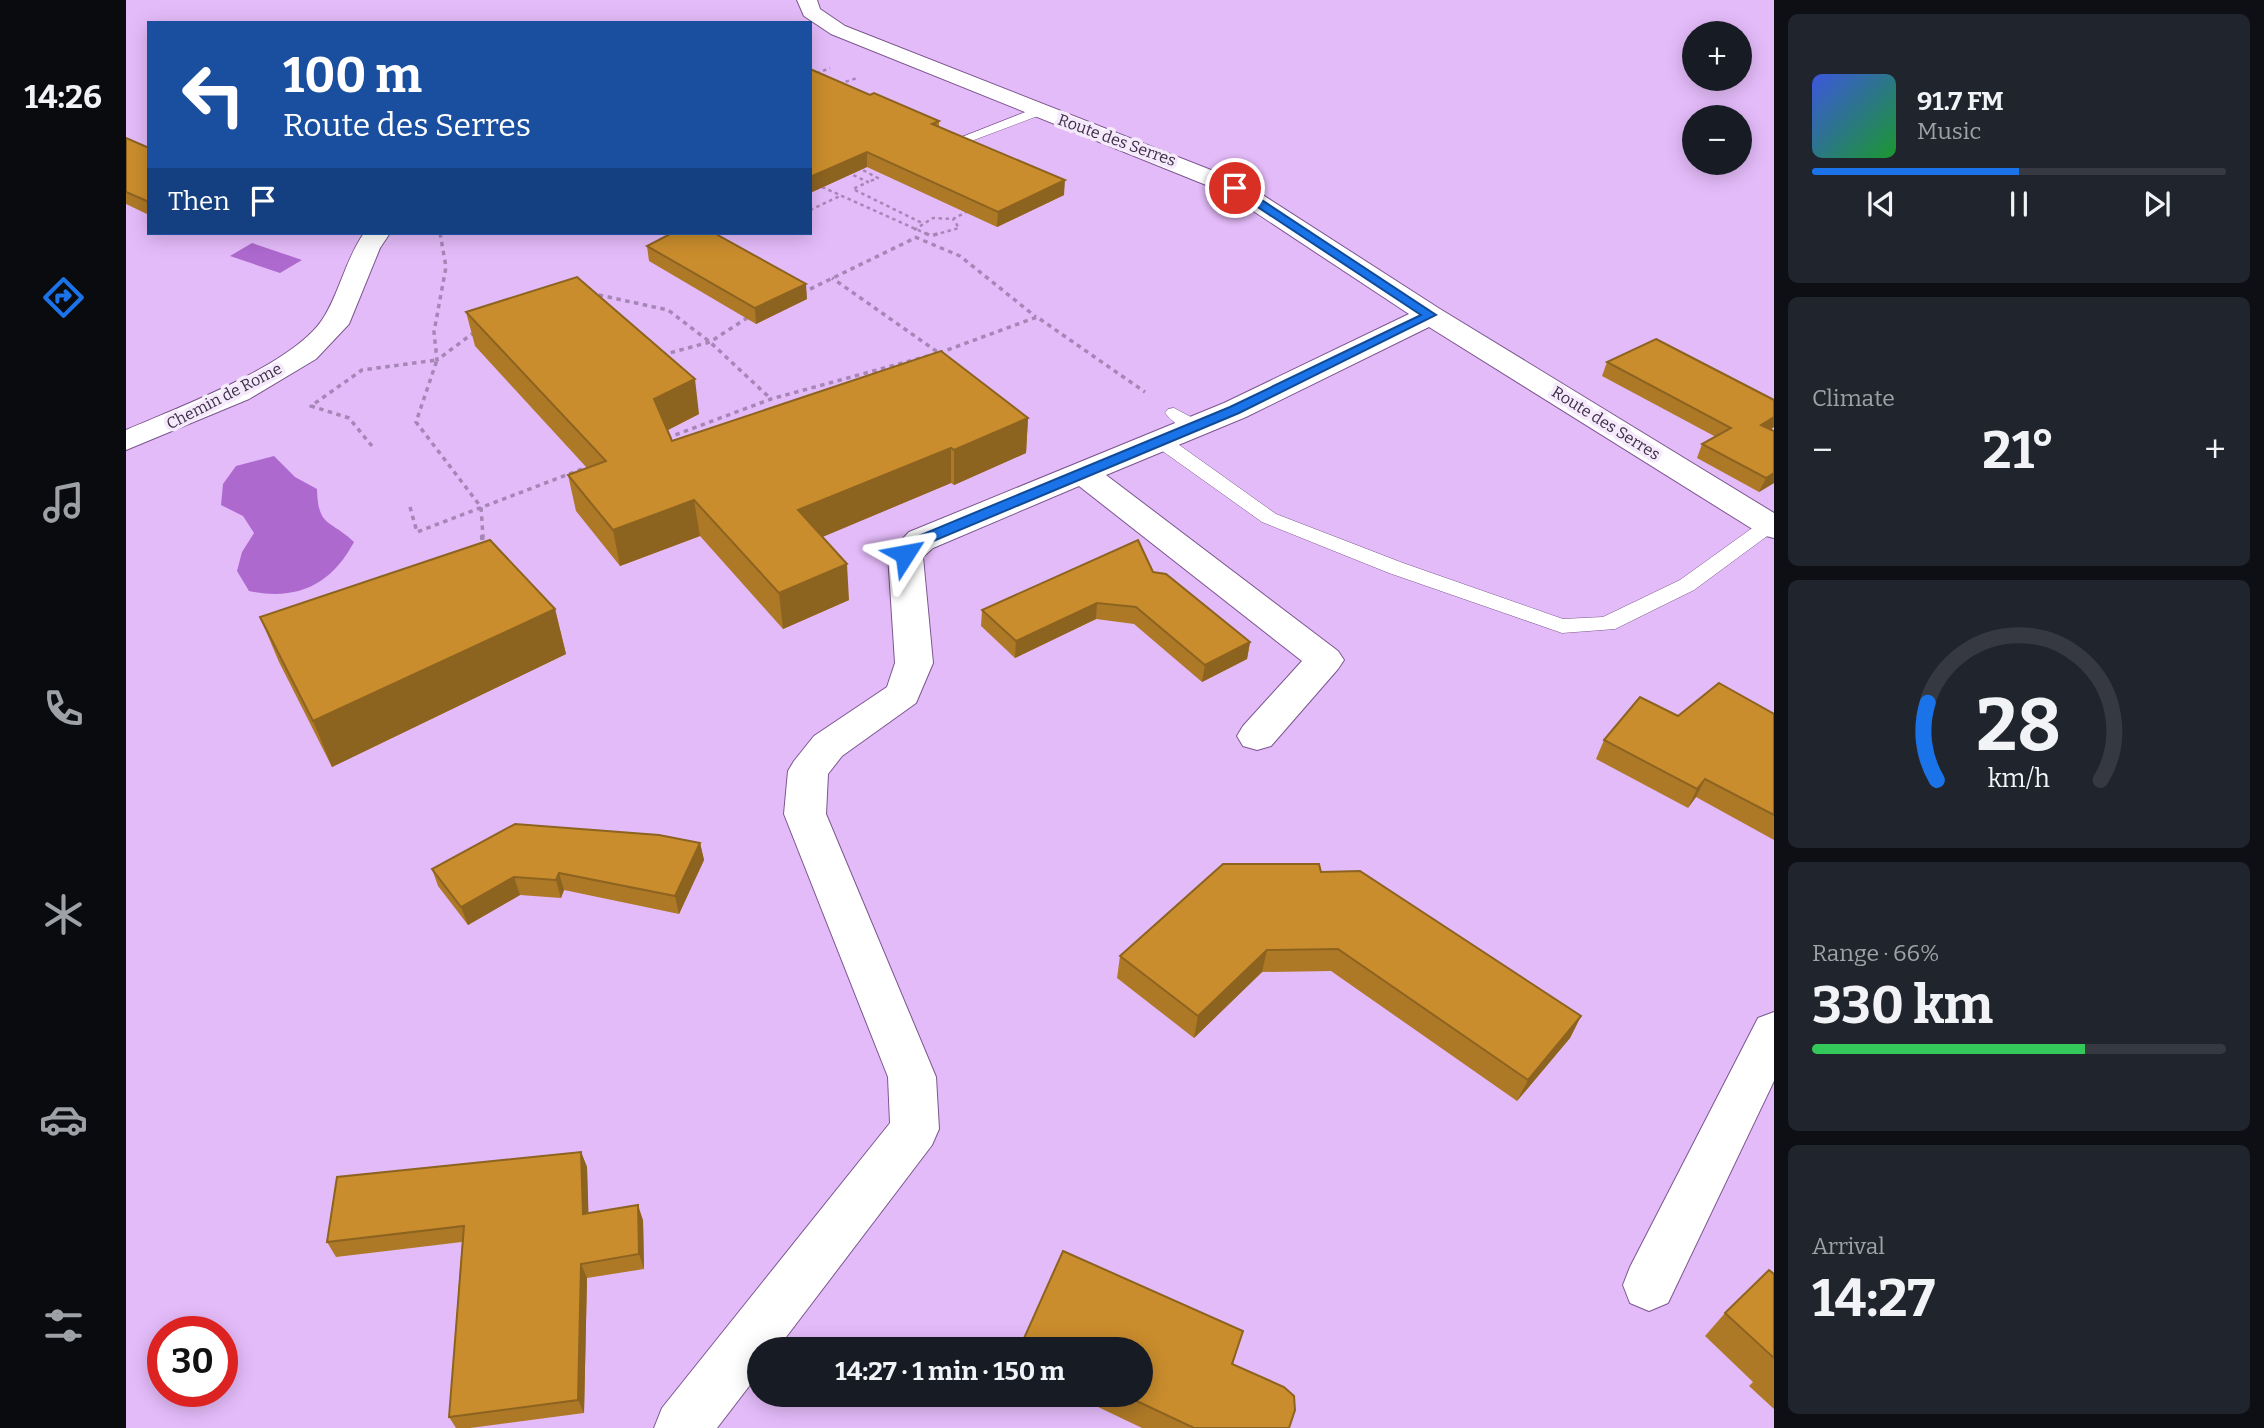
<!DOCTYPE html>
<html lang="en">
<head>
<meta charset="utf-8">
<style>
	:root { --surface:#171b24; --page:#20242c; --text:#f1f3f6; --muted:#9ea1a6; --line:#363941; --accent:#1a73e8 }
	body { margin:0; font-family:Bitter,serif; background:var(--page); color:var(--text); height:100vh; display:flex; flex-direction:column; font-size:26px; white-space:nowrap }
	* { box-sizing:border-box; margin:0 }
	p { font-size:23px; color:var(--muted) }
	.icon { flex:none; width:38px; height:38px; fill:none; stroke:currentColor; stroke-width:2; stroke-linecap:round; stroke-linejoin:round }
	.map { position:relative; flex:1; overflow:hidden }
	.panel { display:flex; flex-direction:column; gap:14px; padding:14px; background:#0d0f14; width:490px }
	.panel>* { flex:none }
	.top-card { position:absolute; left:21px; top:21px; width:665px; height:214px; border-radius:0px; box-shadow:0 4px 18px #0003; background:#1a4fa0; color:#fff; overflow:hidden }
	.fabs { position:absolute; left:1556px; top:21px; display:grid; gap:14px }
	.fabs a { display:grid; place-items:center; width:70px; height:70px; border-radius:50%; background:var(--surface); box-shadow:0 4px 18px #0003; font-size:35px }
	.speed { position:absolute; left:21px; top:1316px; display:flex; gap:14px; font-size:35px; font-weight:700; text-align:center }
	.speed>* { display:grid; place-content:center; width:91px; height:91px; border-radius:50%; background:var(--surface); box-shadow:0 4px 18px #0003; line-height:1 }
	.speed .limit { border:10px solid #d22; background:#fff; color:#111 }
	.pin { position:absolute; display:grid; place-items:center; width:60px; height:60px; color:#fff; margin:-30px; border:4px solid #fff; border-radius:50%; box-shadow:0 2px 7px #0007 }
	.me { position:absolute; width:77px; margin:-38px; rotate:56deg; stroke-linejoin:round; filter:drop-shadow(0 0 5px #0008) }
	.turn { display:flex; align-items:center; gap:24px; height:147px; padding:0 21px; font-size:32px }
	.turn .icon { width:91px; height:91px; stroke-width:2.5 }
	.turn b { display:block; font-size:49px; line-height:60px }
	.then { display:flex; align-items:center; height:66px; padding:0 21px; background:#0003; gap:14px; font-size:26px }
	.big { font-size:52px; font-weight:700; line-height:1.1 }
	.panel .tile { flex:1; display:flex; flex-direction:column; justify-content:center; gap:10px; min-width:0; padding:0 24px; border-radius:10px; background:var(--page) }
	.panel .dial { align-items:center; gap:0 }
	.dial svg { height:182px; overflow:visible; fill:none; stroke:var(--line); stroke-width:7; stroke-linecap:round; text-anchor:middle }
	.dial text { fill:var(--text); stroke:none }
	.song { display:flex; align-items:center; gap:21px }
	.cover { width:84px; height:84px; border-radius:10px; background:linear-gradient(135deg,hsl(230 70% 55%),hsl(130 70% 35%)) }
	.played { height:7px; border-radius:4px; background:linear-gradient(90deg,var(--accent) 50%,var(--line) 50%) }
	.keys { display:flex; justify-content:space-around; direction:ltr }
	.heat { display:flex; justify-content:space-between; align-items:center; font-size:38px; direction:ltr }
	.charge { height:10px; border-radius:5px; background:linear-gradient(90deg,#34c759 66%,var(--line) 0) }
	.trip { position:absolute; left:621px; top:1337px; width:406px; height:70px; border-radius:35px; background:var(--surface); box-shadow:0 4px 18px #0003; font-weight:700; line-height:70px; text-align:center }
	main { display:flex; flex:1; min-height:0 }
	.tab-bar { display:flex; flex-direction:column; width:126px; justify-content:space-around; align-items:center; background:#090b0e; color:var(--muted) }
	.tab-bar .icon { width:49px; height:49px }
	.tab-bar .current { color:var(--accent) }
	.tab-bar b { font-size:32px; color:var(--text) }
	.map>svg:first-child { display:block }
	.water { fill:#ae69cf }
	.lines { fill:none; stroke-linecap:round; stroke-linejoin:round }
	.lane-casing { stroke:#7b568e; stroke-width:1 }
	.street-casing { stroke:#7b568e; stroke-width:2 }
	.path-far2 { stroke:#a686b6; stroke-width:2.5; stroke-dasharray:3.5 3.5; stroke-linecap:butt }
	.path-far1 { stroke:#a686b6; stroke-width:3.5; stroke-dasharray:4.5 4.5; stroke-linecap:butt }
	.path { stroke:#a686b6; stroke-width:4.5; stroke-dasharray:5 5; stroke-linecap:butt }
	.lane { fill:#fff; fill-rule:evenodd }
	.street { fill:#fff; fill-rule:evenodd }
	.wall { fill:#ae7927 }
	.shaded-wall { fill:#8d6320 }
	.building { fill:#ca8d2d; stroke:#8d6320; stroke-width:2 }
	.route { fill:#1a73e8; stroke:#114b97; stroke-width:2 }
	.labels { text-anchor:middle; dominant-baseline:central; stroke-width:7; stroke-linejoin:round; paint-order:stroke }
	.far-street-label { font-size:16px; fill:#3d2d46; stroke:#f5e9fc }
</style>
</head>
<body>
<main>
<nav class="tab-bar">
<b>14:26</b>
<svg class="icon current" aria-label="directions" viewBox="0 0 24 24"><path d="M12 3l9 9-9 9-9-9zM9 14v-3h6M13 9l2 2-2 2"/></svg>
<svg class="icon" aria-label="music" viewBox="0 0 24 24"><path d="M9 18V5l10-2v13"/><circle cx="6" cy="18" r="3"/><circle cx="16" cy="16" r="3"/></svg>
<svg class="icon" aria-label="phone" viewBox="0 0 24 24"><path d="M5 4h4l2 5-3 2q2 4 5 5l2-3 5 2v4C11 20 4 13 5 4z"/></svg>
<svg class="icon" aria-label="climate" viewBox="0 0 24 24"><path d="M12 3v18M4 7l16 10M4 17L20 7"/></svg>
<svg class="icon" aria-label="car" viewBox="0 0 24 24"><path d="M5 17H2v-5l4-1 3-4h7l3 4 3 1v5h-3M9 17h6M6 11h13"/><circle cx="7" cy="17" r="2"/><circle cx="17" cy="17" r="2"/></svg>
<svg class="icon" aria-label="filters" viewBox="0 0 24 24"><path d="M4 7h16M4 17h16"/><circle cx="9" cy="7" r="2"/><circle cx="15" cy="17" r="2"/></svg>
</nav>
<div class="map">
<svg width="1648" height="1428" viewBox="0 0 1648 1428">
	<rect width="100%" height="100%" fill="#e4bbf9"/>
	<g class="water">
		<polygon points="126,243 176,260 154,273 104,256"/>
		<path d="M148 456 169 477 191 489C192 528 204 519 228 542 205 585 171 601 123 591L111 571 116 552 128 533 117 516 95 505 97 484 110 466Z"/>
	</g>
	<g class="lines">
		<g class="lane-casing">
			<g id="lane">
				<polygon points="912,107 917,108 917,114 848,140 838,140 836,137"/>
				<path d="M1048 408 1076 423 1078 427 1076 431C1062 434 1047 423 1039 413L1042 409Z"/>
				<polygon points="1035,435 1042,437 1150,514 1277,563 1437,619 1477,617 1554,580 1636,521 1648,520 1648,531 1568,590 1489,629 1436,633 1263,573 1136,522 1028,445 1026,441"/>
			</g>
		</g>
		<g class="street-casing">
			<g id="street">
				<polygon points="671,0 691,0 694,9 719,26 1118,183 1314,309 1648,513 1648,538 1636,535 1303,327 1120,417 980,475 1212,651 1218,660 1212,669 1145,746 1131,750 1117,746 1111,736 1117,726 1176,661 953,486 807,548 797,557 807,663 790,703 716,756 702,774 700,814 810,1077 813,1129 806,1145 651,1349 634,1349 634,1372 591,1428 528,1428 536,1408 764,1123 762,1077 658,814 662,771 668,761 688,736 761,687 769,663 762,554 783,532 1098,403 1283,314 1100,193 705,34 678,16"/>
				<path d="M238 233H264L254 248 223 324 190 359 123 399 0 450V430C51 408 165 366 196 320 213 295 219 260 238 233Z"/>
				<polygon points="1648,1012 1648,1081 1542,1303 1523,1311 1504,1303 1497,1285 1504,1267 1632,1018"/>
			</g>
		</g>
		<g class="path-far2">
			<polyline points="684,76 704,68"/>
			<polyline points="713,84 731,78"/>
			<polyline points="731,167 752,178 742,182"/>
			<polyline points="721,172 742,182 727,189 796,223"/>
			<polyline points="696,187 803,235"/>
			<polyline points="684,210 714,196"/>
			<polyline points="788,230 807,218 827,219 842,211"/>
			<polyline points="808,235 833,228 827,219"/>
		</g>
		<g class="path-far1">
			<polyline points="314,233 320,267 308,332 311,360 350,331"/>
			<polyline points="799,233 805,236 814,233"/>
			<polyline points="789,237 834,256 910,317"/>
			<polyline points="464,293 542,310 584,342 645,399"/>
			<polyline points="676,293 791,237"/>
			<polyline points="813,353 911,317 1019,392"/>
			<polyline points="536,355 584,342 621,318"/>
			<polyline points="541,438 645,399 813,353 706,278"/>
			<polyline points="246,446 223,418 185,406 236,370 311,360 290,422 355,507 357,537"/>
			<polyline points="284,507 291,532 464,466"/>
		</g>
		<polyline class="path" points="356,535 357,546"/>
		<use href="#lane" class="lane"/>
		<use href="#street" class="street"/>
	</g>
	<g class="wall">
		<polygon points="744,95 813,121 813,127 938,195 871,227 741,167 684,193"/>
		<polygon points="0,138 23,148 23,215 0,204"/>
		<polygon points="521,246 681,299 630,324 523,261"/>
		<polygon points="340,312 573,414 542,430 546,441 902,418 900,453 828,485 825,483 696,537 723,600 657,629 574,536 494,566 450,511 442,475 461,468 349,346"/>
		<polygon points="1481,362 1648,400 1648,427 1645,429 1648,483 1633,492 1571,458 1576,444 1590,437 1476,376"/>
		<polygon points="1027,572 1124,642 1121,659 1076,682 1008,624 970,619 889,658 855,626 856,610"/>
		<polygon points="429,609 440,654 206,767 153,662 134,617"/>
		<polygon points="1648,714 1648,840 1570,797 1562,808 1470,759 1478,740"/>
		<polygon points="574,843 578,860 553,914 438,890 435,898 394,895 342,925 312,886 306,869"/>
		<polygon points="1195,872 1455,1016 1444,1038 1391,1101 1205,971 1136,972 1068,1038 991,978 994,956"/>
		<polygon points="455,1152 461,1167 462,1213 517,1220 518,1269 461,1278 458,1413 344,1428 330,1428 323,1417 336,1242 210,1257 201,1242"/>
		<polygon points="937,1251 1117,1331 1107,1364 1158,1387 1168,1396 1169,1410 1163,1428 1016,1428 947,1395 1015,1395 1015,1349 894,1349 895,1345"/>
		<polygon points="1648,1274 1648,1409 1623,1386 1627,1382 1579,1336 1599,1313"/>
	</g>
	<g class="shaded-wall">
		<polygon points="741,152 741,167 684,193 684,177"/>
		<polygon points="939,180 938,195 871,227 872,212"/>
		<polygon points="680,284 681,299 630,324 629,308"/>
		<polygon points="569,379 573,414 534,434 528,399"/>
		<polygon points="1648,417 1648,427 1629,438 1635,425"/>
		<polygon points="902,418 900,453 828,485 828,450"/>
		<polygon points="825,448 825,483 675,546 672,510"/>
		<polygon points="1648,473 1648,483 1633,492 1640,478"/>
		<polygon points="568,500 574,536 494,566 487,530"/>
		<polygon points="721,564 723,600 657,629 653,593"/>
		<polygon points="971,603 970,619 889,658 890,641"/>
		<polygon points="429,609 440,654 206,767 187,721"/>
		<polygon points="1124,642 1121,659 1076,682 1079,665"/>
		<polygon points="1579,779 1570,797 1562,808 1571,789"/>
		<polygon points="574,843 578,860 553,914 549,896"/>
		<polygon points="433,873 438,890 435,898 430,880"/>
		<polygon points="388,877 394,895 342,925 335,907"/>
		<polygon points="1141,950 1136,972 1068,1038 1072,1016"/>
		<polygon points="1455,1016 1444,1038 1391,1101 1402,1080"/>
		<polygon points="455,1152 461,1167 463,1229 457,1214"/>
		<polygon points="512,1205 517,1220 518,1269 513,1254"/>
		<polygon points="455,1264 461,1278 458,1413 452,1400"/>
	</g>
	<g class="building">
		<polygon points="684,69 744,95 748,93 813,121 806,124 939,180 872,212 741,152 684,177"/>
		<polygon points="0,138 23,148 23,202 0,192"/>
		<polygon points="546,233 588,233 680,284 629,308 521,246"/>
		<polygon points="451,277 569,379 528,399 546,441 815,351 902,418 828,450 825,448 672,510 721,564 653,593 568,500 487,530 442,475 480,461 340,312"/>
		<polygon points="1530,339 1648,400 1648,417 1635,425 1648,431 1648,473 1640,478 1576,444 1605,428 1481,362"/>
		<polygon points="364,540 429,609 187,721 134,617"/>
		<polygon points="1012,540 1027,572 1040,574 1124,642 1079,665 1010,607 971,603 890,641 856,610"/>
		<polygon points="1593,683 1648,714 1648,815 1579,779 1571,789 1478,740 1514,697 1552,716"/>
		<polygon points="389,824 533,835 574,843 549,896 433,873 430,880 388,877 335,907 306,869"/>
		<polygon points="1097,864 1193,864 1195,872 1234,871 1455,1016 1402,1080 1212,949 1141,950 1072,1016 994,956"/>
		<polygon points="455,1152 457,1214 512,1205 513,1254 455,1264 452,1400 323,1417 338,1226 201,1242 211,1177"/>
		<polygon points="937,1251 1117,1331 1106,1364 1158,1387 1168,1396 1169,1410 1163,1428 1068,1428 998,1395 1015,1395 1015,1349 903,1349 895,1345"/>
		<polygon points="1643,1270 1648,1274 1648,1358 1599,1313"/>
	</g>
	<polygon class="route" points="1106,185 1113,185 1310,315 1113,413 800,544 784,557 774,557 774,551 790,537 1104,407 1295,315 1106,190"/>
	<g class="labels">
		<g class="far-street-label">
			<text transform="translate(991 140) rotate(20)">Route des Serres</text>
			<text transform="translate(98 396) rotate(-27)">Chemin de Rome</text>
			<text transform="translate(1480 423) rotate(32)">Route des Serres</text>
		</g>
	</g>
</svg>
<div class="fabs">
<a>+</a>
<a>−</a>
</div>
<div class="speed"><div class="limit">30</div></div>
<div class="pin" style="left:1109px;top:188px;background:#d93025"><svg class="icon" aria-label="arrive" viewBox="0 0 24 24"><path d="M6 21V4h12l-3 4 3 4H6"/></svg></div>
<svg class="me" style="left:779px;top:554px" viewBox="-20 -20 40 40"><path d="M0-17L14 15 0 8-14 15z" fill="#1a73e8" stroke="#fff" stroke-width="4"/></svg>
<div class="trip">14:27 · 1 min · 150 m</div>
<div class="top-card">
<div class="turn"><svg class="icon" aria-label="left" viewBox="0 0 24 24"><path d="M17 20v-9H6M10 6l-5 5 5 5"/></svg><div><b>100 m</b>Route des Serres</div></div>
<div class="then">Then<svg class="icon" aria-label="arrive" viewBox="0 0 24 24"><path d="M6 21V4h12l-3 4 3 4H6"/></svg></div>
</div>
</div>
<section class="panel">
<div class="tile">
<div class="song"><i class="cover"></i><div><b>91.7 FM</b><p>Music</p></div></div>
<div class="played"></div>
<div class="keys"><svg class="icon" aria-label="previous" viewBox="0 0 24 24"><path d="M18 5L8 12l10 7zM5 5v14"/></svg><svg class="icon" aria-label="pause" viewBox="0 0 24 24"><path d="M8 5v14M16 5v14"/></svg><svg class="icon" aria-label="next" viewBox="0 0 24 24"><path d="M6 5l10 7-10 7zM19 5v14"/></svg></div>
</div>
<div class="tile"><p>Climate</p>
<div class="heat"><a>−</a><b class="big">21°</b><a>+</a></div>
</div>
<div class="tile dial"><svg viewBox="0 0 100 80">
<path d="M14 69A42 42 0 1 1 86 69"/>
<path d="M14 69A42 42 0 0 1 10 35" stroke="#1a73e8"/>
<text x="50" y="56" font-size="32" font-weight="700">28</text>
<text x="50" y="72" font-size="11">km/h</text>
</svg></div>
<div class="tile"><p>Range · 66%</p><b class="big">330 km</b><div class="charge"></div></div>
<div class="tile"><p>Arrival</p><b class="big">14:27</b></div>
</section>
</main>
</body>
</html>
